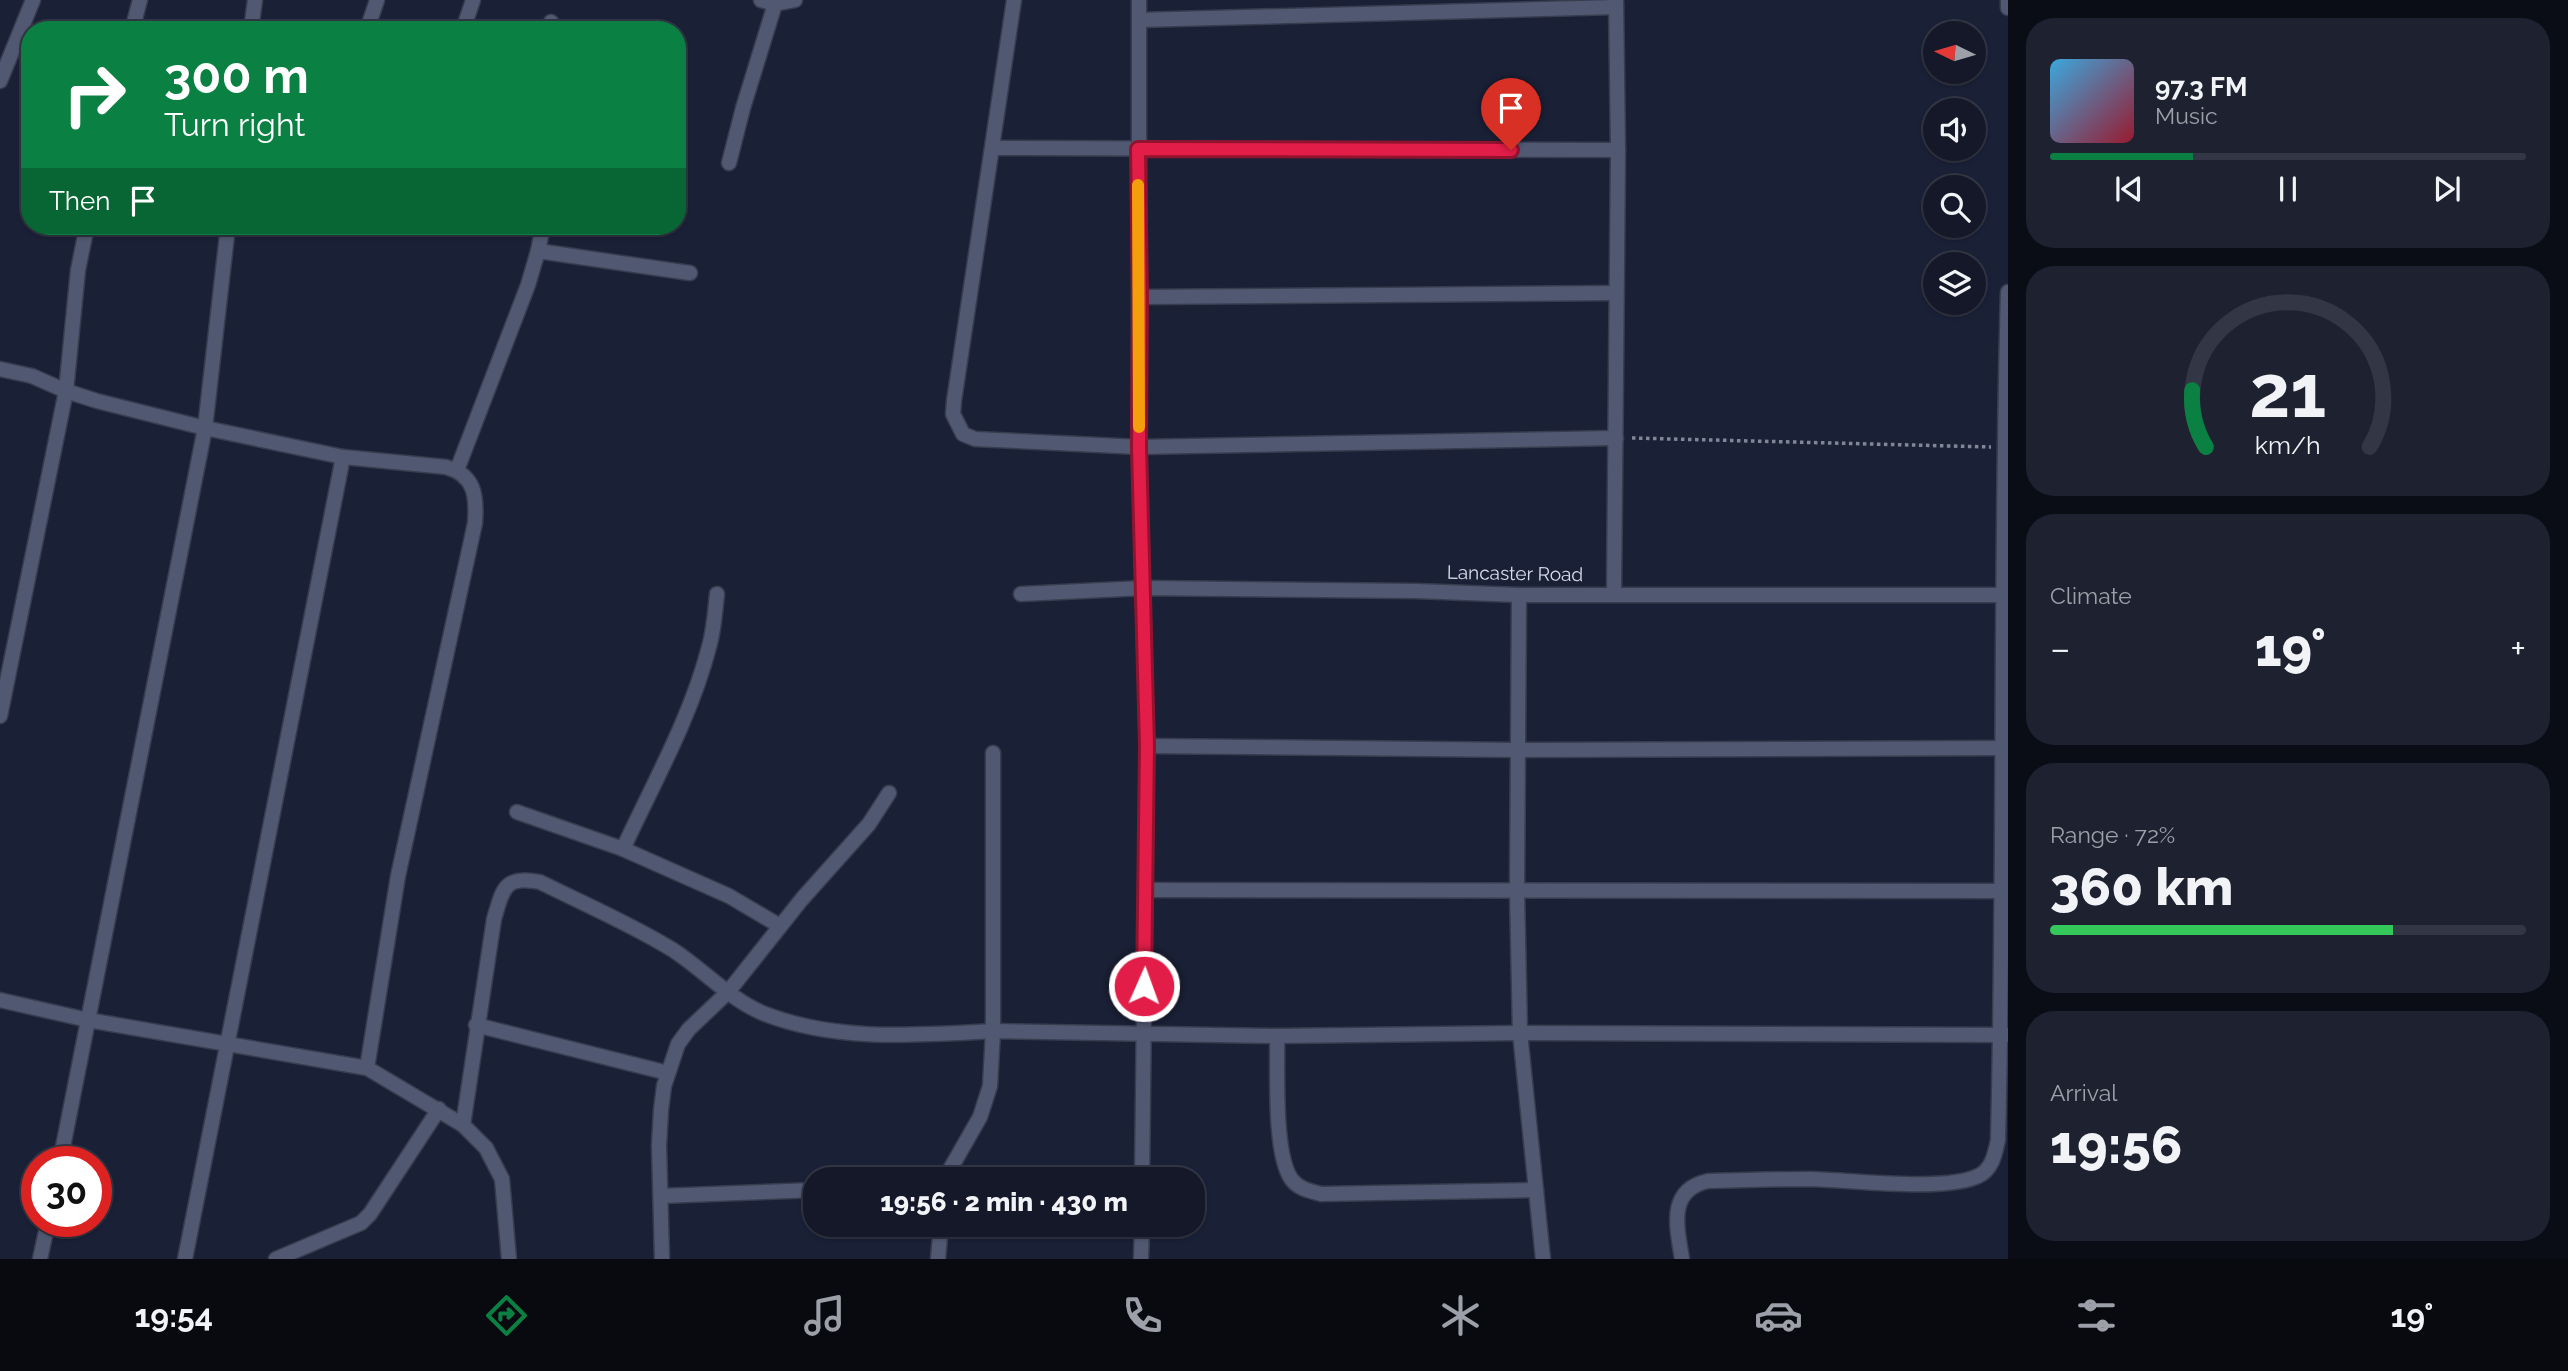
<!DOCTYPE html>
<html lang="en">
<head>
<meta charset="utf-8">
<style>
	:root { --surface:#141828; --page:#1d2130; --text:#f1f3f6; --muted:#9da0a8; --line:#333745; --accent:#0b8043 }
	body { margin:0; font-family:Raleway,sans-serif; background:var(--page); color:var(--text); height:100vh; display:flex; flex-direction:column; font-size:26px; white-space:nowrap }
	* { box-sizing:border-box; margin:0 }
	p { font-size:23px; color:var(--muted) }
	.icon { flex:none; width:38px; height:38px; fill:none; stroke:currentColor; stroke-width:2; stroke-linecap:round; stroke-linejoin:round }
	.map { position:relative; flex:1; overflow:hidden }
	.drawer { display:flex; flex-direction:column; gap:18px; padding:18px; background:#0b0d16; width:560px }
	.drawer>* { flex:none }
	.hud { position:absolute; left:21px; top:21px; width:665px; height:214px; border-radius:28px; box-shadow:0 2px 5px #0004,0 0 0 2px var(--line); background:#0b8043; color:#fff; overflow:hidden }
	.needle { width:46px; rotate:275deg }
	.controls { position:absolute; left:1923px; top:21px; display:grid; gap:14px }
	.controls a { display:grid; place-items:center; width:63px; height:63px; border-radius:50%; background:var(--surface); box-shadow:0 2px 5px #0004,0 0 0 2px var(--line); font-size:35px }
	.speed { position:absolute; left:21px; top:1146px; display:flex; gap:14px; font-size:35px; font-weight:700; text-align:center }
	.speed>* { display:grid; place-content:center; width:91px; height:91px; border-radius:50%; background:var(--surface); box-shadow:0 2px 5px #0004,0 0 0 2px var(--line); line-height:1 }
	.speed .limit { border:10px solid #d22; background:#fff; color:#111 }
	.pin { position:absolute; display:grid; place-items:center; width:60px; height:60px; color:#fff; margin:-72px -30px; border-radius:50% 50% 50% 0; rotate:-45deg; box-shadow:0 0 7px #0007 }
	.pin .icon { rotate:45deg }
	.me { position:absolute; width:77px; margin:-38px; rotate:2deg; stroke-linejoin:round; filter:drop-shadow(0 0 5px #0008) }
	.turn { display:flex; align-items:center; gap:24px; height:147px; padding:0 28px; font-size:32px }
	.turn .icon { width:91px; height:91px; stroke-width:2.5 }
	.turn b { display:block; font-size:49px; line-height:60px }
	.then { display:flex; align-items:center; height:66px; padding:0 28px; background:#0003; gap:14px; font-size:26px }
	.big { font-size:52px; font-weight:800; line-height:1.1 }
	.drawer .tile { flex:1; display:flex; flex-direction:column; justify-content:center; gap:10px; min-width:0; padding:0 24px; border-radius:28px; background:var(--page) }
	.drawer .dial { align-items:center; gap:0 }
	.dial svg { height:182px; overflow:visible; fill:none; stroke:var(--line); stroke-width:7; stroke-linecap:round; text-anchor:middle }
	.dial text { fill:var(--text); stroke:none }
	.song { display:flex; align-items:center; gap:21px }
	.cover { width:84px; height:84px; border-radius:10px; background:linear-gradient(135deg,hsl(200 70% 55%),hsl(350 70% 35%)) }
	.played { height:7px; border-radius:4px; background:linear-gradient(90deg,var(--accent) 30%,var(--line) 30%) }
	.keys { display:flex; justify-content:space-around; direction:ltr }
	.heat { display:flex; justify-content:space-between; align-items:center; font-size:38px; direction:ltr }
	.charge { height:10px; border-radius:5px; background:linear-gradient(90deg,#34c759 72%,var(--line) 0) }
	.trip { position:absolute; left:803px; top:1167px; width:402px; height:70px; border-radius:28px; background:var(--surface); box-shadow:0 2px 5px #0004,0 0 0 2px var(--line); font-weight:800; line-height:70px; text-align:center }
	.menu { display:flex; height:112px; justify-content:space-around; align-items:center; background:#080a10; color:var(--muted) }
	.menu .icon { width:49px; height:49px }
	.menu .selected { color:var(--accent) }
	.menu b { font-size:32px; color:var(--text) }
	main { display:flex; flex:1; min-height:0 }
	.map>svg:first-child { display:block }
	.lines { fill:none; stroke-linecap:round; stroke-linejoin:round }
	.street-casing { stroke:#383c4f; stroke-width:17 }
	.path { stroke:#818699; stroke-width:3.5; stroke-dasharray:3.5 3.5; stroke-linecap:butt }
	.street { stroke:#515972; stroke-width:14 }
	.route-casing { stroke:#92132f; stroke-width:18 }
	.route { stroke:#e11d48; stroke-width:12 }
	.slow { stroke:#f59e0b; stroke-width:12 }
	.labels { text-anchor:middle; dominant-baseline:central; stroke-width:7; stroke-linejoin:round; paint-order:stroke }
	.street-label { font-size:19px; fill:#d8ddec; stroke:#1a2036 }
</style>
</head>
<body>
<main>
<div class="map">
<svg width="2008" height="1259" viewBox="0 0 2008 1259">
	<rect width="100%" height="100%" fill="#1a2036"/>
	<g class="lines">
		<g class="street-casing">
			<g id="street">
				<polyline points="761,0 775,4 795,0"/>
				<polyline points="1014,0 954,401 953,414 963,434 975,439 1139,447 1616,438"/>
				<polyline points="1139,0 1139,447 1147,746 1142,1180"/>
				<polyline points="2008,0 2008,8"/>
				<polyline points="1139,20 1616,7"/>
				<polyline points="551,22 552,30"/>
				<polyline points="132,30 140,0"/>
				<polyline points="251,30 255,0"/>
				<polyline points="367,30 377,0"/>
				<polyline points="463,30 473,0"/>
				<polyline points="0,81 33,0"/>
				<polyline points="993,148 1618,150"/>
				<polyline points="729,163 743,108 775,4"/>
				<polyline points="538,251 690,273"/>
				<polyline points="1140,297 1616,293"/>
				<path d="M0 369 32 376 66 391 97 401 205 428 343 457 446 467C475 475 477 496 475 523L398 876 367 1068"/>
				<polyline points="457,470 528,285 538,251 543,226"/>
				<polyline points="1614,593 1618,150 1616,0"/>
				<polyline points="1021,594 1144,588 1416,591 1519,595 2008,595"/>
				<polyline points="1519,595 1517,891 1520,1033 1543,1259"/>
				<polyline points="0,716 66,391 78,270 87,226"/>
				<polyline points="1147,746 1519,750 2008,748"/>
				<polyline points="517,812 623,849 729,896 780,926"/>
				<path d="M623 849C653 784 691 717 709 647 714 630 715 612 717 594"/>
				<polyline points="1147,890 2008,891"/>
				<polyline points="0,1000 88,1020 367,1068 463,1125 486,1148 502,1179 509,1259"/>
				<polyline points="476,1025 668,1073"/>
				<path d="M1277 1036C1278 1069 1273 1155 1292 1180 1299 1189 1310 1191 1321 1194L1536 1190"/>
				<path d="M463 1125 494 919C503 889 504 875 540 882 584 904 631 924 673 950 704 970 730 1000 765 1014 837 1042 917 1035 993 1031L1277 1036 1520 1033 2008 1035"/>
				<polyline points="60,1162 205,428 228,226"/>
				<polyline points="930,1180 944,1176"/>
				<polyline points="944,1180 980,1117 990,1086 993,1031 993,753"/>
				<polyline points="661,1196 816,1190"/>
				<polyline points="40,1259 48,1222"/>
				<polyline points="185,1259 343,457"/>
				<polyline points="276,1259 361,1223 370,1214 439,1109"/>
				<polyline points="662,1259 659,1145 661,1110 664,1086 678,1044 689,1029 728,992 802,899 869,824 889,793"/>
				<polyline points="938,1259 941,1225"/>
				<polyline points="1141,1259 1142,1225"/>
				<path d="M1682 1259C1677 1227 1667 1190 1708 1181 1742 1180 1777 1179 1811 1179 1851 1180 1945 1192 1978 1176 1992 1170 1995 1154 1998 1140 2005 858 2000 575 2008 292"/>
			</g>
		</g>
		<polyline class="path" points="1632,438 1991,447"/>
		<use href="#street" class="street"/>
	</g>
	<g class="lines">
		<g class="route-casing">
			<polyline id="route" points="1144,986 1147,746 1139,447 1140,298 1138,149 1511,150"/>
		</g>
		<use href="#route" class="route"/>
		<polyline class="slow" points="1138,185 1139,427"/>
	</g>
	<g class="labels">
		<g class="street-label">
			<text transform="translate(1515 573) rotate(1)">Lancaster Road</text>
		</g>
	</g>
</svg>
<div class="controls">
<a><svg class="needle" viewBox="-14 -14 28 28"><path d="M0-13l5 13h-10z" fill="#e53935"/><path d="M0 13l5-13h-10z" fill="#9da0a8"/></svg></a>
<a><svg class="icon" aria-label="sound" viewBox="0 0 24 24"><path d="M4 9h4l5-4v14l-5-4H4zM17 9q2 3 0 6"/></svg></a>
<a><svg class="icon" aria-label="search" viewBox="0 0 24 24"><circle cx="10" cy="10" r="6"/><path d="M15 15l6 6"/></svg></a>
<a><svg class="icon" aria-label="layers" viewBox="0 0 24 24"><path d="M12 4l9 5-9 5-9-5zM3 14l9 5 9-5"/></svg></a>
</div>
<div class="speed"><div class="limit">30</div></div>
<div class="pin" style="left:1511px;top:150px;background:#d93025"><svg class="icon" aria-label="arrive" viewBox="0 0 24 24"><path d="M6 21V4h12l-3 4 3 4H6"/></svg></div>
<svg class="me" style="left:1144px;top:986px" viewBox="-20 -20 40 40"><circle r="17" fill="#e11d48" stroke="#fff" stroke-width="3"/><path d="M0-11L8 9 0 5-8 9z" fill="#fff"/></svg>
<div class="trip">19:56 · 2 min · 430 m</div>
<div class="hud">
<div class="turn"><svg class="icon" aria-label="right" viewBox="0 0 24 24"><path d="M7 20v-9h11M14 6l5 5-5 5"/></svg><div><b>300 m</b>Turn right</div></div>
<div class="then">Then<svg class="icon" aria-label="arrive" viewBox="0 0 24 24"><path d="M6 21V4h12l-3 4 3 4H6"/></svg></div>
</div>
</div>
<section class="drawer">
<div class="tile">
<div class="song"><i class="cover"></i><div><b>97.3 FM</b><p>Music</p></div></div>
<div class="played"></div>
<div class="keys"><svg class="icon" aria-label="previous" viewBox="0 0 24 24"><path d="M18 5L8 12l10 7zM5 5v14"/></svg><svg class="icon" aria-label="pause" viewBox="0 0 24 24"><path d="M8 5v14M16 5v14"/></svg><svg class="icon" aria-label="next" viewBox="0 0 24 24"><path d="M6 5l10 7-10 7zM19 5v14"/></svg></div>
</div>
<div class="tile dial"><svg viewBox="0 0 100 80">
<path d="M14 69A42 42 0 1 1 86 69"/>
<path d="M14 69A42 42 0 0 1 8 44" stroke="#0b8043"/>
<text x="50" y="56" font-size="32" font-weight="700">21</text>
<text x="50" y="72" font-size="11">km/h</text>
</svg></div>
<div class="tile"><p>Climate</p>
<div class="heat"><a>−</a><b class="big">19°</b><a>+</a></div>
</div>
<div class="tile"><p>Range · 72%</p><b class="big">360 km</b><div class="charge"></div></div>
<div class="tile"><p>Arrival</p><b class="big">19:56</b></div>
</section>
</main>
<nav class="menu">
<b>19:54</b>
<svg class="icon selected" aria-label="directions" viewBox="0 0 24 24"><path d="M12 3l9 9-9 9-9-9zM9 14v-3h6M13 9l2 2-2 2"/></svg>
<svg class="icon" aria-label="music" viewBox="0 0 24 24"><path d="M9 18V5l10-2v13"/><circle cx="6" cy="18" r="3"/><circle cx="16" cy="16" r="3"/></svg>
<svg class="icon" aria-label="phone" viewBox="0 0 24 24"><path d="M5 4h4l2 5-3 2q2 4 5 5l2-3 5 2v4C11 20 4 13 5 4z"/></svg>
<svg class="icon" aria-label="climate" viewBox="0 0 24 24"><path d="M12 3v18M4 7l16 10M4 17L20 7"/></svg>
<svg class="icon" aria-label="car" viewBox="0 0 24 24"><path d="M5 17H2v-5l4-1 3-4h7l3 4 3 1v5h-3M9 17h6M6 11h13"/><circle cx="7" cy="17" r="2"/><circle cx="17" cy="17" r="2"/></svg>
<svg class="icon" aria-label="filters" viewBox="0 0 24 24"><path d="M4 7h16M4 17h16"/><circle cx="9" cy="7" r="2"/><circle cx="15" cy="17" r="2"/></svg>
<b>19°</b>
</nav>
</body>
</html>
